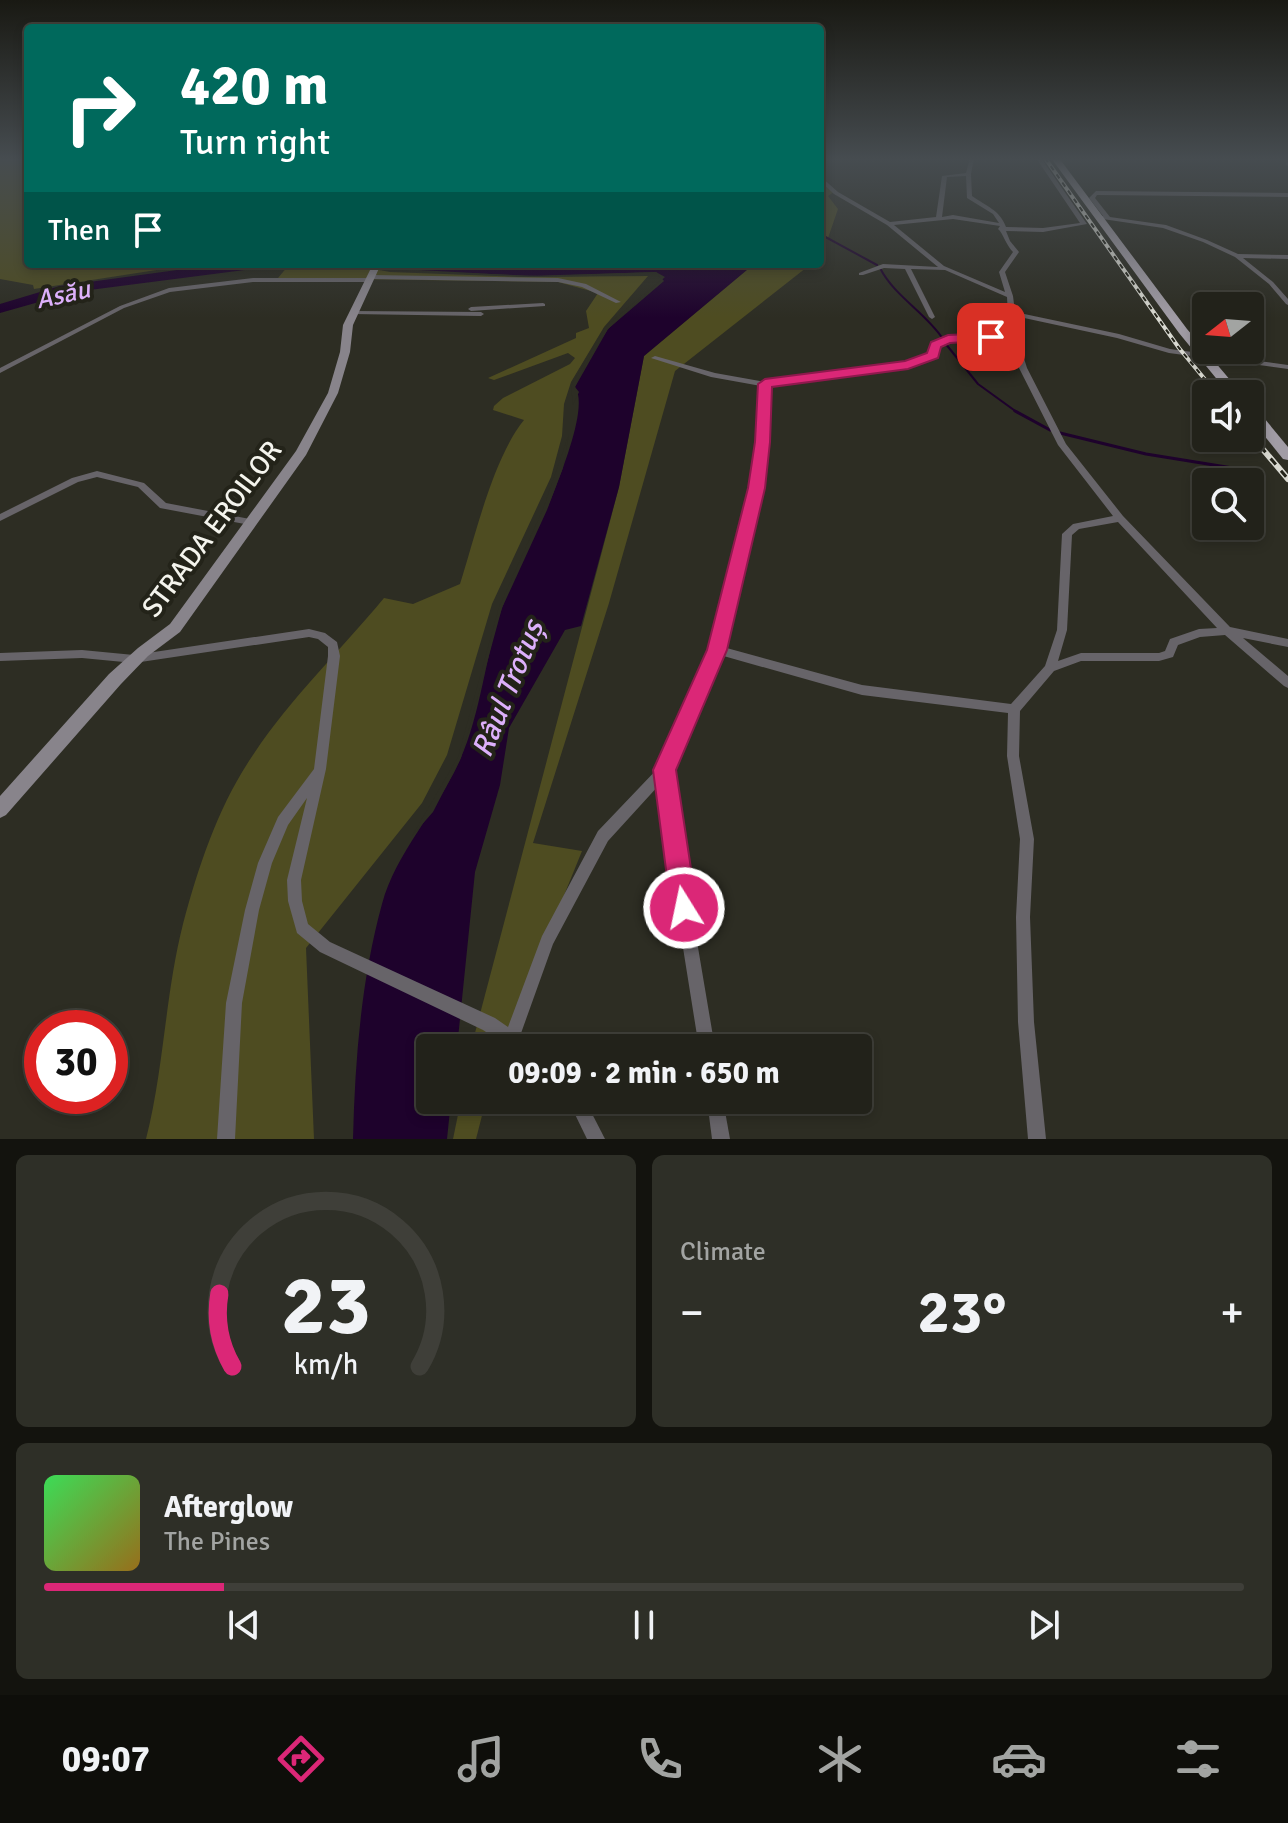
<!DOCTYPE html>
<html lang="en">
<head>
<meta charset="utf-8">
<style>
	:root { --surface:#22221a; --page:#2e2f27; --text:#f1f3f6; --muted:#a2a4a2; --line:#3f3f39; --accent:#db2777 }
	body { margin:0; font-family:Signika,sans-serif; background:var(--page); color:var(--text); height:100vh; display:flex; flex-direction:column; font-size:30px; white-space:nowrap }
	* { box-sizing:border-box; margin:0 }
	p { font-size:26px; color:var(--muted) }
	.icon { flex:none; width:44px; height:44px; fill:none; stroke:currentColor; stroke-width:2; stroke-linecap:round; stroke-linejoin:round }
	.map { position:relative; height:1139px; overflow:hidden }
	.sheet { display:flex; flex-direction:column; gap:16px; padding:16px; background:#13130e; flex:1 }
	.sheet>* { flex:none }
	.guide { position:absolute; left:24px; top:24px; width:800px; height:244px; border-radius:8px; box-shadow:0 4px 12px #0003,0 0 0 2px var(--line); background:#00695c; color:#fff; overflow:hidden }
	.needle { width:52px; rotate:253deg }
	.buttons { position:absolute; left:1192px; top:292px; display:grid; gap:16px }
	.buttons a { display:grid; place-items:center; width:72px; height:72px; border-radius:8px; background:var(--surface); box-shadow:0 4px 12px #0003,0 0 0 2px var(--line); font-size:40px }
	.speed { position:absolute; left:24px; top:1010px; display:flex; gap:16px; font-size:40px; font-weight:700; text-align:center }
	.speed>* { display:grid; place-content:center; width:104px; height:104px; border-radius:50%; background:var(--surface); box-shadow:0 4px 12px #0003,0 0 0 2px var(--line); line-height:1 }
	.speed .limit { border:12px solid #d22; background:#fff; color:#111 }
	.pin { position:absolute; display:grid; place-items:center; width:68px; height:68px; color:#fff; margin:-34px; border-radius:16px; box-shadow:0 4px 12px #0006 }
	.me { position:absolute; width:88px; margin:-44px; rotate:350deg; stroke-linejoin:round; filter:drop-shadow(0 0 6px #0008) }
	.turn { display:flex; align-items:center; gap:28px; height:168px; padding:0 24px; font-size:36px }
	.turn .icon { width:104px; height:104px; stroke-width:2.5 }
	.turn b { display:block; font-size:56px; line-height:68px }
	.then { display:flex; align-items:center; height:76px; padding:0 24px; background:#0003; gap:16px; font-size:30px }
	.big { font-size:60px; font-weight:800; line-height:1.1 }
	.sheet .widget { flex:1; display:flex; flex-direction:column; justify-content:center; gap:12px; min-width:0; padding:0 28px; border-radius:12px; background:var(--page) }
	.sheet .dial { align-items:center; gap:0 }
	.dial svg { height:208px; overflow:visible; fill:none; stroke:var(--line); stroke-width:7; stroke-linecap:round; text-anchor:middle }
	.dial text { fill:var(--text); stroke:none }
	.song { display:flex; align-items:center; gap:24px }
	.cover { width:96px; height:96px; border-radius:12px; background:linear-gradient(135deg,hsl(130 70% 55%),hsl(40 70% 35%)) }
	.played { height:8px; border-radius:4px; background:linear-gradient(90deg,var(--accent) 15%,var(--line) 15%) }
	.keys { display:flex; justify-content:space-around; direction:ltr }
	.heat { display:flex; justify-content:space-between; align-items:center; font-size:44px; direction:ltr }
	.sheet .tiles { flex:1; display:grid; gap:16px; grid-template-columns:1fr 1fr }
	.widget:last-child { grid-column:span 2 }
	.trip { position:absolute; left:416px; top:1034px; width:456px; height:80px; border-radius:8px; background:var(--surface); box-shadow:0 4px 12px #0003,0 0 0 2px var(--line); font-weight:800; line-height:80px; text-align:center }
	.menu { display:flex; height:128px; justify-content:space-around; align-items:center; background:#0e0e0a; color:var(--muted) }
	.menu .icon { width:56px; height:56px }
	.menu .on { color:var(--accent) }
	.menu b { font-size:36px; color:var(--text) }
	.map>svg:first-child { display:block }
	.green { fill:#4e4c21 }
	.water { fill:#1e022c }
	.pier { fill:#2d2d23 }
	.lines { fill:none; stroke-linecap:round; stroke-linejoin:round }
	.stream-far1 { stroke:#1e022c; stroke-width:2 }
	.stream { stroke:#1e022c; stroke-width:3 }
	.street { fill:#676469; fill-rule:evenodd }
	.secondary { fill:#88848b; fill-rule:evenodd }
	.primary { fill:#a19ca5; fill-rule:evenodd }
	.rail-far1-casing { stroke:#d9d9d1; stroke-width:4 }
	.rail-casing { stroke:#d9d9d1; stroke-width:6 }
	.rail-far1 { stroke:#232319; stroke-width:2; stroke-dasharray:5; stroke-linecap:butt }
	.rail { stroke:#232319; stroke-width:3; stroke-dasharray:8; stroke-linecap:butt }
	.route { fill:#db2777; stroke:#8e194d; stroke-width:2 }
	.labels { text-anchor:middle; dominant-baseline:central; stroke-width:8; stroke-linejoin:round; paint-order:stroke }
	.far-water-label { font-size:26px; font-style:italic; fill:#ddb0fb; stroke:#232319 }
	.street-label { font-size:28px; fill:#f4f4ed; stroke:#232319 }
	.water-label { font-size:30px; font-style:italic; fill:#ddb0fb; stroke:#232319 }
</style>
</head>
<body>
<div class="map">
<svg width="1288" height="1139" viewBox="0 0 1288 1139">
	<rect width="100%" height="100%" fill="#2d2d23"/>
	<g class="green">
		<polygon points="0,158 28,158 28,264 195,264 34,289 33,285 0,279"/>
		<polygon points="820,174 834,192 828,196 838,209 828,238 820,231"/>
		<polygon points="754,264 811,264 675,371 609,603 533,843 582,851 502,1048 471,1048 619,487 644,356"/>
		<path d="M304 265 363 267 390 272 525 277 648 276 604 327 571 382 564 404 562 436 551 477 492 604 447 755 422 803 306 948 314 1139H146C164 1069 165 995 183 924 198 868 217 810 249 761 287 702 339 652 384 598L413 604 460 584C475 537 493 458 524 420L493 410 494 406 503 398 570 364 575 358 568 353 494 380 488 378 576 338V333L589 328 586 311 598 293 558 282 278 278 288 266Z"/>
		<polygon points="461,1100 486,1100 476,1139 453,1139"/>
	</g>
	<path class="water" d="M221 264 629 266 754 264 644 356 619 487 581 626 565 630 509 728 500 785 475 872 457 1048H430V1100H451L447 1139H353C355 1060 361 981 382 904 396 852 438 810 460 760 481 713 485 657 502 608 517 566 541 527 556 486 564 465 588 405 575 387L608 329 664 281 656 272 526 276 328 265 275 266 74 292 0 313V304L60 286Z"/>
	<g class="pier">
		<polygon points="381,270 541,276 656,272 665,277 608,329 586,364 575,387 579,392 573,405 571,386 605,327 656,284 661,279 658,275 525,277"/>
		<polygon points="569,434 563,468 547,510 502,608 461,758 433,812 412,836 458,757 499,607 543,509"/>
	</g>
	<g class="lines">
		<g class="stream-far1">
			<polyline points="820,234 877,265"/>
			<path d="M880 268C895 297 925 312 943 339"/>
			<polyline points="945,343 978,384 1018,413"/>
		</g>
		<g class="stream">
			<polyline points="1015,411 1050,430"/>
			<polyline points="1060,433 1146,454 1245,470 1262,478"/>
		</g>
		<g class="street">
			<path d="M970 158H974L971 174 972 196C986 206 1000 210 1006 227L1043 228 1080 223 1036 158H1041L1087 224 1043 232 1006 231 1010 241 1019 252 1005 272 1013 296 1015 312 1119 334 1170 349 1288 365V369L1169 353 1117 338 1015 316 1017 336 1027 368 1066 444 1123 516 1230 627 1288 639V647L1243 638 1288 676V688L1284 686 1225 635 1200 637 1178 645 1173 657 1159 661H1081L1054 671 1020 711 1019 756 1034 839 1030 917 1034 1022 1046 1139H1028L1018 1022 1016 917 1020 839 1007 756 1008 713 862 695 720 655 671 770 679 835 715 1048H699L665 835 660 784 608 841 553 944 520 1036 530 1042 532 1048H510L483 1030 320 952 297 933 288 901 287 880 307 798 288 825 272 863 259 910 242 1003 235 1139H217L226 1003 245 910 258 863 278 817 314 769 328 656V647L318 639 309 637 134 663 82 658 0 661V653L82 650 134 655 309 629 325 633 337 642 340 656 326 769 301 880 302 901 308 924 330 942 495 1018 508 1027 542 936 598 831 660 766 711 650 752 488 759 442 761 386 711 377 651 358 655 356 715 373 765 382 913 361 930 354 932 343 948 337 1009 334 1007 297 945 270 911 269 935 317 932 319 929 317 905 269 884 268 863 275H859V273L883 264 938 267 887 225 834 194 820 181V176L838 192 890 222 936 217 942 176 966 173ZM966 176 967 198 993 214 999 223 953 215 942 217 947 177ZM953 219 1000 226 998 229C1003 233 1006 245 1013 252L999 272 1005 292 944 266 894 225ZM1010 338 1019 368 1058 445 1113 516 1073 524 1062 534 1057 630 1045 666 1011 704 862 685 723 647 760 488 767 442 769 386 915 365 936 357 938 346 949 341ZM1118 522 1217 628 1199 629 1170 639 1165 651 1159 653H1081L1058 661 1067 630 1072 535 1079 529Z"/>
			<polygon points="1286,158 1288,158 1288,166 1286,165"/>
			<polygon points="1096,191 1288,193 1288,197 1097,195 1095,198 1110,217 1166,225 1207,240 1238,254 1288,255 1288,259 1243,258 1273,282 1288,299 1288,305 1286,304 1269,284 1235,257 1203,242 1163,228 1096,218 1096,216 1103,216 1089,198"/>
			<polygon points="371,275 558,278 586,284 621,302 616,303 582,287 558,282 371,279 371,281 369,282 253,282 170,292 124,308 0,373 0,368 120,306 169,288 253,278 369,278 369,276"/>
			<polygon points="543,303 545,304 545,306 471,311 468,309 471,307"/>
			<polygon points="354,311 481,312 484,314 481,316 352,314 351,313"/>
			<polygon points="97,471 144,483 166,503 250,519 255,522 250,525 160,508 138,487 97,477 78,482 0,521 0,514 72,478"/>
			<polygon points="568,1100 585,1100 605,1139 587,1139"/>
			<polygon points="707,1100 723,1100 730,1139 712,1139"/>
		</g>
		<polygon class="secondary" points="373,264 381,264 353,325 350,352 338,393 306,455 180,632 148,656 121,684 6,815 0,818 0,796 109,674 138,648 170,624 296,451 328,393 340,352 343,325"/>
		<g class="primary">
			<polygon points="1051,158 1059,158 1187,329 1242,394 1229,394 1179,333"/>
			<polygon points="1250,406 1255,407 1288,447 1288,460 1283,459 1250,418"/>
		</g>
		<g class="rail-far1-casing">
			<polyline id="rail-far1" points="1045,158 1179,348 1217,394"/>
		</g>
		<g class="rail-casing">
			<polyline id="rail" points="1250,434 1288,479"/>
		</g>
		<use href="#rail-far1" class="rail-far1"/>
		<use href="#rail" class="rail"/>
	</g>
	<linearGradient id="sky" x2="0" y2="1"><stop stop-color="#191913"/><stop offset="0.5" stop-color="#464c50"/><stop offset="1" stop-color="#464c50" stop-opacity="0"/></linearGradient>
	<rect width="1288" height="318" fill="url(#sky)"/>
	<polygon class="route" points="991,333 996,334 996,340 950,343 941,347 938,358 908,369 772,387 770,442 765,488 727,650 676,770 697,908 694,917 684,921 675,917 671,908 653,770 707,650 748,488 755,442 758,384 765,379 905,361 927,353 931,342 948,335"/>
	<g class="labels">
		<g class="far-water-label">
			<text transform="translate(63 295) rotate(-12)">Asău</text>
		</g>
		<g class="street-label">
			<text transform="translate(212 529) rotate(-53)">STRADA EROILOR</text>
		</g>
		<g class="water-label">
			<text transform="translate(508 689) rotate(-68)">Râul Trotuș</text>
		</g>
	</g>
</svg>
<div class="buttons">
<a><svg class="needle" viewBox="-14 -14 28 28"><path d="M0-13l5 13h-10z" fill="#e53935"/><path d="M0 13l5-13h-10z" fill="#a2a4a2"/></svg></a>
<a><svg class="icon" aria-label="sound" viewBox="0 0 24 24"><path d="M4 9h4l5-4v14l-5-4H4zM17 9q2 3 0 6"/></svg></a>
<a><svg class="icon" aria-label="search" viewBox="0 0 24 24"><circle cx="10" cy="10" r="6"/><path d="M15 15l6 6"/></svg></a>
</div>
<div class="speed"><div class="limit">30</div></div>
<div class="pin" style="left:991px;top:337px;background:#d93025"><svg class="icon" aria-label="arrive" viewBox="0 0 24 24"><path d="M6 21V4h12l-3 4 3 4H6"/></svg></div>
<svg class="me" style="left:684px;top:908px" viewBox="-20 -20 40 40"><circle r="17" fill="#db2777" stroke="#fff" stroke-width="3"/><path d="M0-11L8 9 0 5-8 9z" fill="#fff"/></svg>
<div class="trip">09:09 · 2 min · 650 m</div>
<div class="guide">
<div class="turn"><svg class="icon" aria-label="right" viewBox="0 0 24 24"><path d="M7 20v-9h11M14 6l5 5-5 5"/></svg><div><b>420 m</b>Turn right</div></div>
<div class="then">Then<svg class="icon" aria-label="arrive" viewBox="0 0 24 24"><path d="M6 21V4h12l-3 4 3 4H6"/></svg></div>
</div>
</div>
<section class="sheet">
<div class="tiles">
<div class="widget dial"><svg viewBox="0 0 100 80">
<path d="M14 69A42 42 0 1 1 86 69"/>
<path d="M14 69A42 42 0 0 1 9 41" stroke="#db2777"/>
<text x="50" y="56" font-size="32" font-weight="700">23</text>
<text x="50" y="72" font-size="11">km/h</text>
</svg></div>
<div class="widget"><p>Climate</p>
<div class="heat"><a>−</a><b class="big">23°</b><a>+</a></div>
</div>
<div class="widget">
<div class="song"><i class="cover"></i><div><b>Afterglow</b><p>The Pines</p></div></div>
<div class="played"></div>
<div class="keys"><svg class="icon" aria-label="previous" viewBox="0 0 24 24"><path d="M18 5L8 12l10 7zM5 5v14"/></svg><svg class="icon" aria-label="pause" viewBox="0 0 24 24"><path d="M8 5v14M16 5v14"/></svg><svg class="icon" aria-label="next" viewBox="0 0 24 24"><path d="M6 5l10 7-10 7zM19 5v14"/></svg></div>
</div>
</div>
</section>
<nav class="menu">
<b>09:07</b>
<svg class="icon on" aria-label="directions" viewBox="0 0 24 24"><path d="M12 3l9 9-9 9-9-9zM9 14v-3h6M13 9l2 2-2 2"/></svg>
<svg class="icon" aria-label="music" viewBox="0 0 24 24"><path d="M9 18V5l10-2v13"/><circle cx="6" cy="18" r="3"/><circle cx="16" cy="16" r="3"/></svg>
<svg class="icon" aria-label="phone" viewBox="0 0 24 24"><path d="M5 4h4l2 5-3 2q2 4 5 5l2-3 5 2v4C11 20 4 13 5 4z"/></svg>
<svg class="icon" aria-label="climate" viewBox="0 0 24 24"><path d="M12 3v18M4 7l16 10M4 17L20 7"/></svg>
<svg class="icon" aria-label="car" viewBox="0 0 24 24"><path d="M5 17H2v-5l4-1 3-4h7l3 4 3 1v5h-3M9 17h6M6 11h13"/><circle cx="7" cy="17" r="2"/><circle cx="17" cy="17" r="2"/></svg>
<svg class="icon" aria-label="filters" viewBox="0 0 24 24"><path d="M4 7h16M4 17h16"/><circle cx="9" cy="7" r="2"/><circle cx="15" cy="17" r="2"/></svg>
</nav>
</body>
</html>
